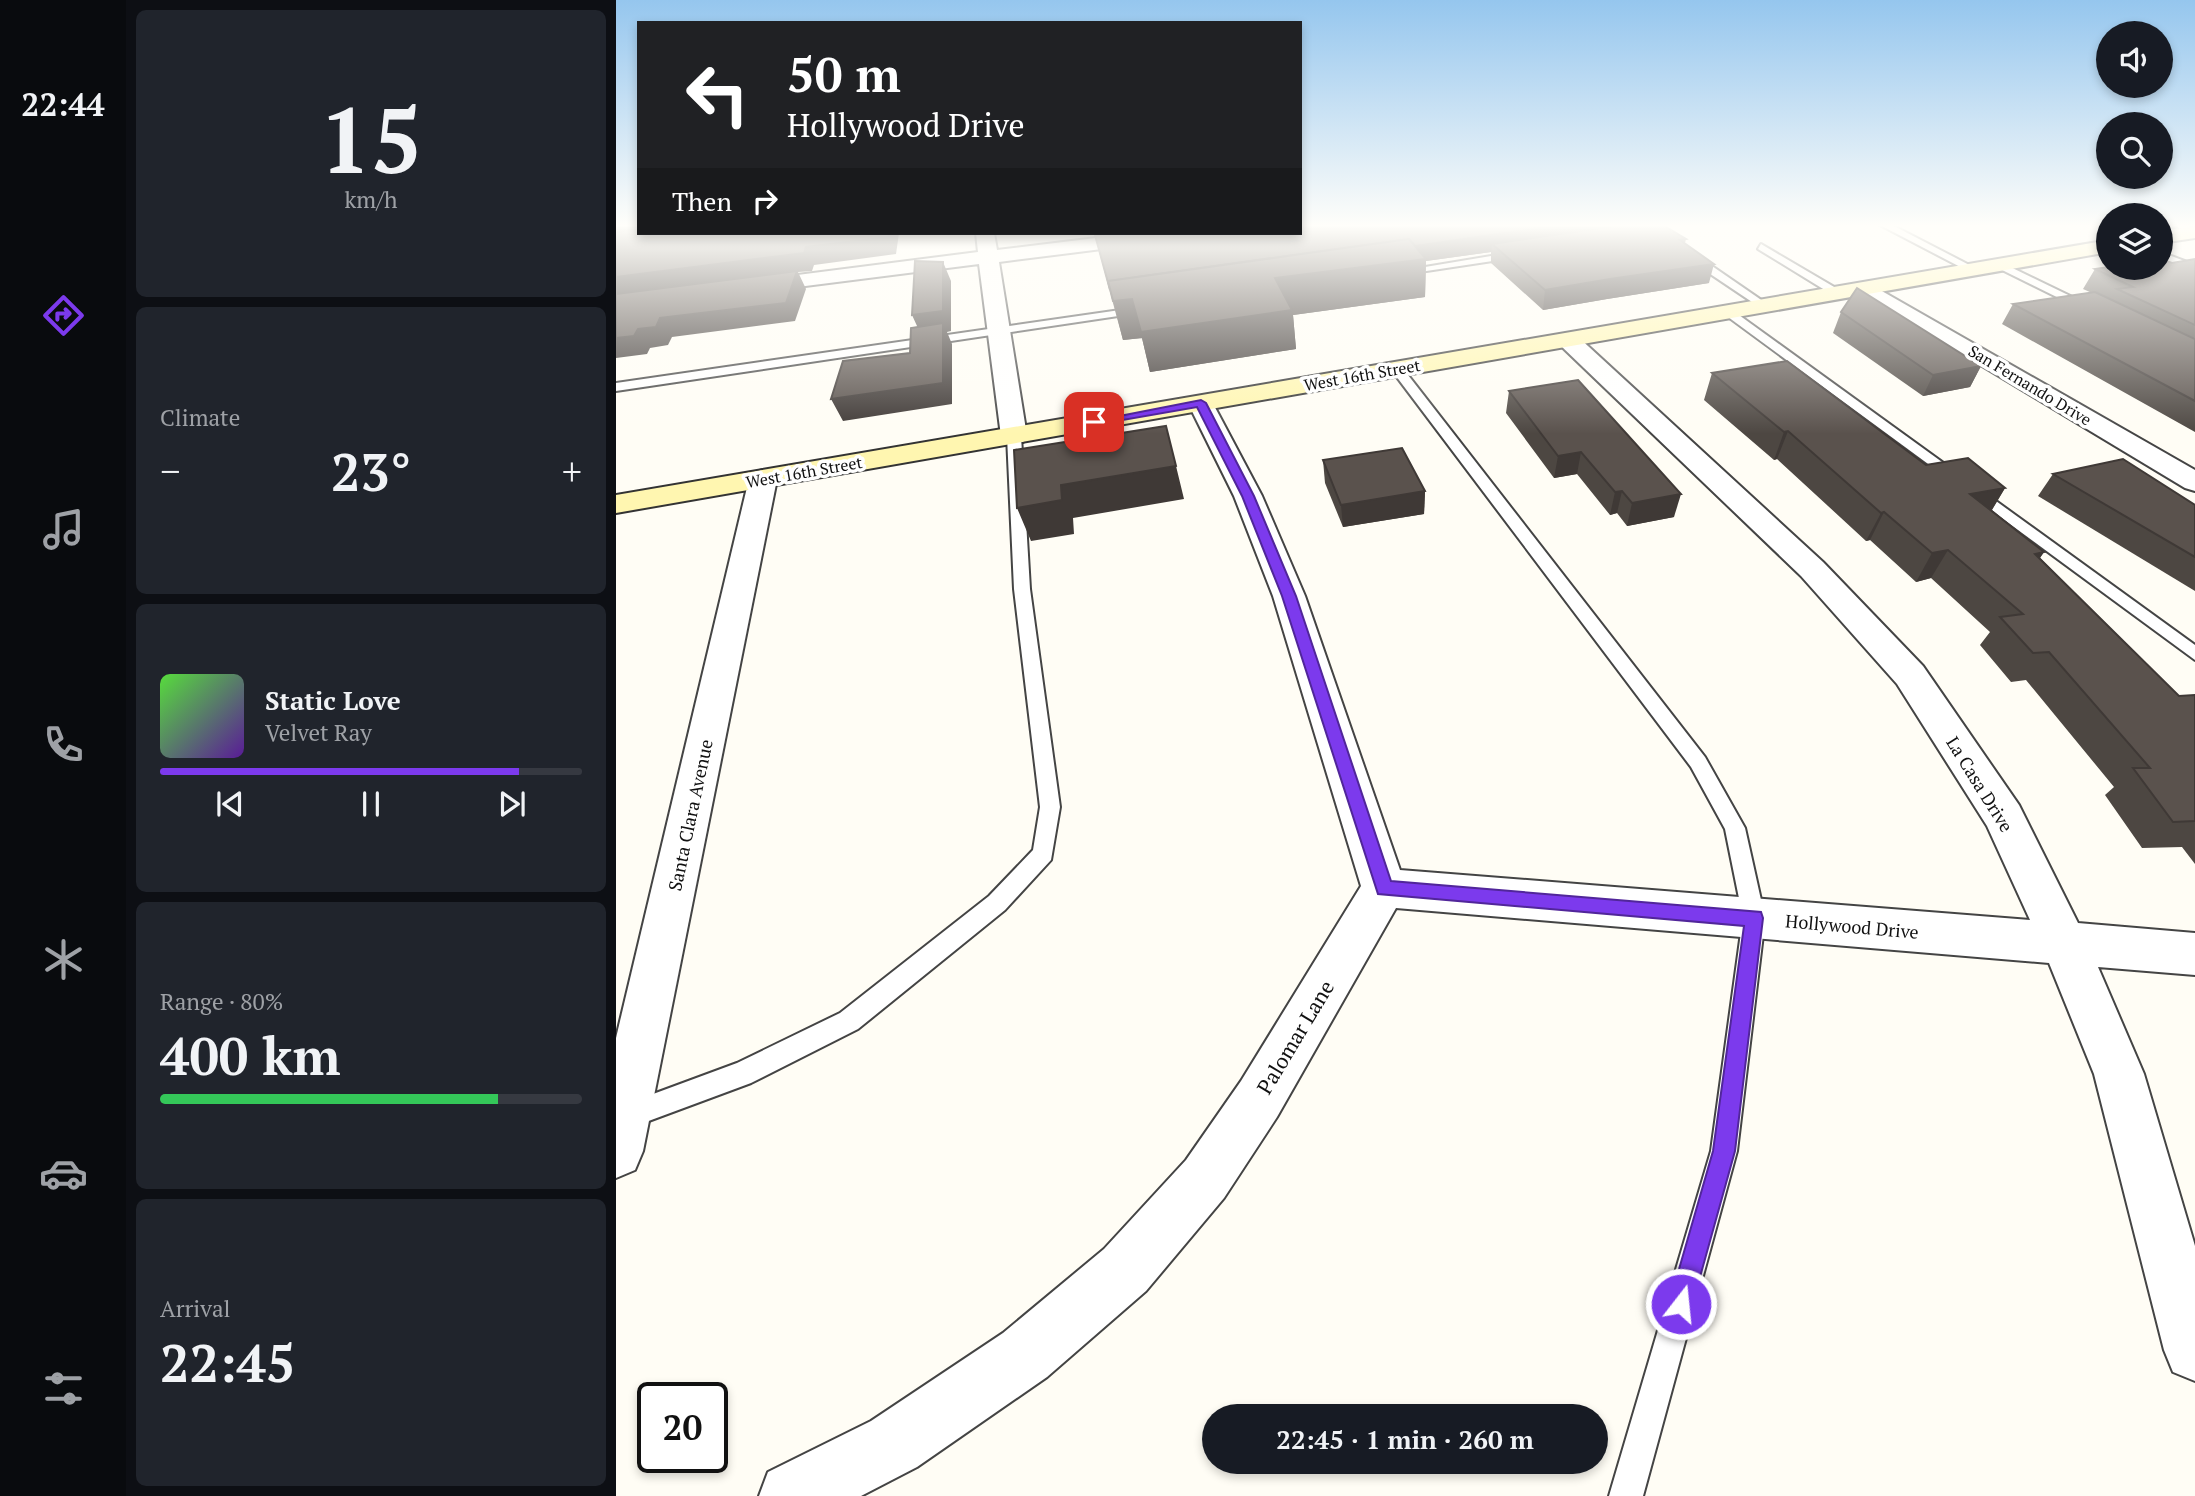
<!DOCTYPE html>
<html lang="en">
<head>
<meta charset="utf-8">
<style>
	:root { --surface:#171b24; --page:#20242c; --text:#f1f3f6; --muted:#9ea1a6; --line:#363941; --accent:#7c3aed }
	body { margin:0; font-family:"PT Serif",serif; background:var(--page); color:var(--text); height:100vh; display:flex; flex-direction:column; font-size:26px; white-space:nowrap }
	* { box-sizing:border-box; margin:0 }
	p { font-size:23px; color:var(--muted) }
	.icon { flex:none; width:38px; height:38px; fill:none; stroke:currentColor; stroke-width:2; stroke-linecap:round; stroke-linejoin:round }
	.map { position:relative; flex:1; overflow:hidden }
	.side { display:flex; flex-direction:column; gap:10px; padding:10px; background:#0d0f14; width:490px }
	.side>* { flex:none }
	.top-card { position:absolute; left:21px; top:21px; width:665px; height:214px; border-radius:0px; box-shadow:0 4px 10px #0003; background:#202124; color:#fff; overflow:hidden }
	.tools { position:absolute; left:1480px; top:21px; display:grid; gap:14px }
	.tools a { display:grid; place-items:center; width:77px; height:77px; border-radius:50%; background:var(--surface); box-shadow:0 4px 10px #0003; font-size:35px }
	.speed { position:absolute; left:21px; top:1382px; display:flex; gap:14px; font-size:35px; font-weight:700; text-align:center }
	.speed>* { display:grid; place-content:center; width:91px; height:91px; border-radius:50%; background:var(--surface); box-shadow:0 4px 10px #0003; line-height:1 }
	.speed .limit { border:4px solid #111; border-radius:10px; background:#fff; color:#111 }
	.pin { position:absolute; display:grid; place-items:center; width:60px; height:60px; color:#fff; margin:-30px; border-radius:14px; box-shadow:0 4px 10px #0006 }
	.me { position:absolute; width:77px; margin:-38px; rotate:16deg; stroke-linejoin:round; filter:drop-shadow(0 0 5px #0008) }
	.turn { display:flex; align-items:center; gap:24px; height:147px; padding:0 35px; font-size:32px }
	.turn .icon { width:91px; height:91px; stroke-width:2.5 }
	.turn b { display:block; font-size:49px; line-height:60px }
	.then { display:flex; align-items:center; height:66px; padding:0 35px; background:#0003; gap:14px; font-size:26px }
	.big { font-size:52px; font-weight:700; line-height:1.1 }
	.side .tile { flex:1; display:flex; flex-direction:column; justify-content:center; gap:10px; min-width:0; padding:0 24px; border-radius:10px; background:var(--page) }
	.side .dial { align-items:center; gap:0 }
	.dial b { font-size:91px; line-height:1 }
	.song { display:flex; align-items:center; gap:21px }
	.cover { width:84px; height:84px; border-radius:10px; background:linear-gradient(135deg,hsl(110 70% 55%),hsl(270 70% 35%)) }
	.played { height:7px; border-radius:4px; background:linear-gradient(90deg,var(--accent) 85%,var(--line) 85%) }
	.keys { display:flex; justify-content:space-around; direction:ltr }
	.heat { display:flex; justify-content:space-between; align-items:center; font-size:38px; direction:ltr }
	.charge { height:10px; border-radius:5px; background:linear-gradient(90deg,#34c759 80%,var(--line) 0) }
	.trip { position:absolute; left:586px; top:1404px; width:406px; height:70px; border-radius:35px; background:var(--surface); box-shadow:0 4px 10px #0003; font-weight:700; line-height:70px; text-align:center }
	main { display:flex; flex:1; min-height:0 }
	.tab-bar { display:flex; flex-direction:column; width:126px; justify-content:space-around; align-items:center; background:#090b0e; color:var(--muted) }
	.tab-bar .icon { width:49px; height:49px }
	.tab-bar .selected { color:var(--accent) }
	.tab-bar b { font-size:32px; color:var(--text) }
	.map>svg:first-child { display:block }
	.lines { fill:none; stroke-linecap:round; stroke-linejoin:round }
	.lane-casing { stroke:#444; stroke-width:4 }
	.street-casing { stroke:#444; stroke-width:4 }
	.secondary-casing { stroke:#333; stroke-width:4 }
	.lane { fill:#fff; fill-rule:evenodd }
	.street { fill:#fff; fill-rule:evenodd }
	.secondary { fill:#fff6b0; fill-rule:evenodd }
	.wall { fill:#4d4742 }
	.shaded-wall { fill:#3f3936 }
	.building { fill:#5a524d; stroke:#3f3936; stroke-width:2 }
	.route { fill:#7c3aed; stroke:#51269a; stroke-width:2 }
	.labels { text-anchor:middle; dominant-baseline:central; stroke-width:7; stroke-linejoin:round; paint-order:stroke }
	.far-street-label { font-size:16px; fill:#111; stroke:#fff }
	.street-label { font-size:18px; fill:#111; stroke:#fff }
	.near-street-label { font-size:21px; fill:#111; stroke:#fff }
</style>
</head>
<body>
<main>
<nav class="tab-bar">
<b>22:44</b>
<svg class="icon selected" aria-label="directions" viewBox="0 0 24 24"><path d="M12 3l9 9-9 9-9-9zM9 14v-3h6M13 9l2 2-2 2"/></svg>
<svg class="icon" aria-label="music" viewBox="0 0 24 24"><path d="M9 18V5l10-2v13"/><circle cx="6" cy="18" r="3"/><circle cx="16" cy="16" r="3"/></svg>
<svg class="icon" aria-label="phone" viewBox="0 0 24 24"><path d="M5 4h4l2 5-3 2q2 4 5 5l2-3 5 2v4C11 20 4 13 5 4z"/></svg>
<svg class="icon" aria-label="climate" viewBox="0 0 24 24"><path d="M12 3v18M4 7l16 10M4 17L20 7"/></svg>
<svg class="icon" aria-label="car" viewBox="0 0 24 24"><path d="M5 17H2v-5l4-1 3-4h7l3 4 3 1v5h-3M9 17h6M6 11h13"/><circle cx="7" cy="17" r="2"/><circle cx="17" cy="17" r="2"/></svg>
<svg class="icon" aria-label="filters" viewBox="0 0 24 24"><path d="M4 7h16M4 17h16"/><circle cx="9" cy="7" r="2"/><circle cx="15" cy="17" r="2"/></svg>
</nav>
<section class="side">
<div class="tile dial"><b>15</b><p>km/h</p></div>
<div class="tile"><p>Climate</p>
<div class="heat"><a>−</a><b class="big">23°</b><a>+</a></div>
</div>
<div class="tile">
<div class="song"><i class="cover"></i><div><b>Static Love</b><p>Velvet Ray</p></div></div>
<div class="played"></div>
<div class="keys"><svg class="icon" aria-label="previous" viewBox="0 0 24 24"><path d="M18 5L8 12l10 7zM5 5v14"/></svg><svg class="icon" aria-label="pause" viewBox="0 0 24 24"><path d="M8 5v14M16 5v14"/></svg><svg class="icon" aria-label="next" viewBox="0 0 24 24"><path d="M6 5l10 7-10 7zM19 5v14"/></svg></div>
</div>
<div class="tile"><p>Range · 80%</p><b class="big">400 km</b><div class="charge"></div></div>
<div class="tile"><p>Arrival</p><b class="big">22:45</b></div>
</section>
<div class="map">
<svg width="1579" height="1496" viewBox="0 0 1579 1496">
	<rect width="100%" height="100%" fill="#fffdf5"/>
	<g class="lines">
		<g class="lane-casing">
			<g id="lane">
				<polygon points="1262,224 1274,224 1363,270 1354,272"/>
				<polygon points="1555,224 1568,224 1579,229 1579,235"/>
				<polygon points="1145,244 1225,291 1226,293 1217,295 1142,249"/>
				<polygon points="899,252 903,257 784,275 779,272"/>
				<polygon points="1072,255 1080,255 1154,306 1145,308 1072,259"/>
				<polygon points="1384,262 1475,306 1476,308 1467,310 1380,267 1379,265"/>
				<polygon points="525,307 529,308 529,312 0,391 0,383"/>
				<polygon points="1108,310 1116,310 1579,645 1579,660 1108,314"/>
				<polygon points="777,366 785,366 1089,757 1129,828 1149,918 1121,1151 1027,1496 993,1496 1095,1151 1127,918 1109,829 1075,767 777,372"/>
				<polygon points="398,432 405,436 414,589 444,807 435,860 389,910 242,1029 135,1083 11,1129 2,1125 2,1107 121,1063 224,1013 373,896 417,850 424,807 398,589 391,436"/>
			</g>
		</g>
		<g class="street-casing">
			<g id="street">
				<polygon points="360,233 378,233 381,250 521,233 575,233 565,239 383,262 411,436 407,442 389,442 385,436 363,264 134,293 123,287 134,281 362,252"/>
				<polygon points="1545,252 1579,265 1579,279 1545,266"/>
				<polygon points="1250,282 1579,470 1579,491 1569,488 1243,292 1239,288"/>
				<polygon points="952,333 960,335 1207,562 1307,666 1403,805 1462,923 1579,933 1579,975 1482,967 1528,1074 1579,1246 1579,1381 1557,1372 1548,1350 1478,1074 1433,963 780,908 661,1117 608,1198 530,1291 431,1377 301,1467 245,1496 143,1496 152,1472 255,1421 387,1333 488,1249 570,1160 625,1081 745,886 657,596 618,496 572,403 576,398 594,398 646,496 689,596 784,870 1414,920 1371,826 1281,684 1185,576 944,345 940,340 944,335"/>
				<polygon points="147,470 157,473 161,479 27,1151 19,1170 0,1178 0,1038 133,479 137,473"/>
			</g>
		</g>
		<g class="secondary-casing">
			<g id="secondary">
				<polygon points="1579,226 1579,238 1545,243 1545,231"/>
				<polygon points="1493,240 1493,252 0,513 0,495"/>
			</g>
		</g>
		<use href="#lane" class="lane"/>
		<use href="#street" class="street"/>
		<use href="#secondary" class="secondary"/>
	</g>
	<g class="wall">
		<polygon points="478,233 684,233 1070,239 1069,243 1093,283 991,299 927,310 875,263 875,252 810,261 809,297 677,315 680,349 534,372 526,338 507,340"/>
		<polygon points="1579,259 1579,432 1386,324 1397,304 1476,293 1467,289 1479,269 1556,263"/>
		<polygon points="1225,312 1365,366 1354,387 1307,396 1217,333"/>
		<polygon points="1096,373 1310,465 1389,488 1376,510 1428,552 1424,558 1563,696 1579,695 1579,864 1566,847 1526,848 1489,795 1498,787 1410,680 1395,682 1364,645 1374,632 1315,578 1300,582 1254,540 1250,541 1161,459 1158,460 1088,400"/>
		<polygon points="893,391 1058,517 1011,526 1001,513 994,515 961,474 938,478 890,413"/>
		<polygon points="707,460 809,491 808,514 727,527 709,483"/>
		<polygon points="1437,474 1579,505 1579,591 1422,496"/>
	</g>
	<g class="shaded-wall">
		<polygon points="0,224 23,224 23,233 0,239"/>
		<polygon points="950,224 1022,224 876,244 875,252 810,261 809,297 677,315 680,349 534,372 518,304 526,338 507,340 494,289"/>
		<polygon points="274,233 283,233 280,254 198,265 196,271 182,272 190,289 179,321 56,337 52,345 34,348 31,354 0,358 0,338 22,329 0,297 0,277 190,247"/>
		<polygon points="478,233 501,233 479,235"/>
		<polygon points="327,262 335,281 335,331 331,332 336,344 336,404 227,421 215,399 327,383 296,315"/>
		<polygon points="1098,264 1093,283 991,299 927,310 929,290 994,279"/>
		<polygon points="1365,366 1354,387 1307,396 1317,375"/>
		<polygon points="1172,431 1161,459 1158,460 1168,432"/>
		<polygon points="965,452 961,474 938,478 942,456"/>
		<polygon points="560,466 568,499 457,518 458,534 415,541 401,508 445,485"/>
		<polygon points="1389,488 1372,516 1354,494"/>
		<polygon points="809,491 808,514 727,527 725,505"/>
		<polygon points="1006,491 1001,513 994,515 999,492"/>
		<polygon points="1065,494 1058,517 1011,526 1016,503"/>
		<polygon points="1268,512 1254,540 1250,541 1265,513"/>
		<polygon points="1332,550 1315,578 1300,582 1316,553"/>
		<polygon points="1428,552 1408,580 1419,554"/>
	</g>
	<g class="building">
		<polygon points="684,224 951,224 799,246 793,239 492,281 494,290 479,235 500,233 684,233"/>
		<polygon points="1013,224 1045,224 1070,239 1064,240 1098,264 994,279 929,290 876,244"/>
		<polygon points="23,229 23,233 274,233 273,237 190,247 188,253 0,277 0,232"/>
		<polygon points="793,239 810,259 659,278 676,310 525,332 516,299 497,301 492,281"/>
		<polygon points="1545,259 1556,263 1579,259 1579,325 1501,289 1517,287 1479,269 1493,267 1545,268"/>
		<polygon points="299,261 327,262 327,311 296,315"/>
		<polygon points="181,271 170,303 44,318 40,327 22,329 18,336 0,338 0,294"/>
		<polygon points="1241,288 1365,366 1317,375 1225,312"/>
		<polygon points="1479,292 1579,339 1579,401 1397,304"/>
		<polygon points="327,323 327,383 215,399 227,361 294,353 295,328"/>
		<polygon points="1171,361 1310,465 1352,458 1389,488 1354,494 1428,552 1419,554 1563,696 1579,695 1579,821 1557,822 1517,768 1534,768 1433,652 1417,653 1384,617 1407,614 1332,550 1316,553 1268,512 1265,513 1172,431 1168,432 1096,373"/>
		<polygon points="962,380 1065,494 1016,503 1006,491 999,492 965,452 942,456 893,391"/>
		<polygon points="550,426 560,466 445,485 446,500 401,508 398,450"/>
		<polygon points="786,448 809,491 725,505 707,460"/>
		<polygon points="1507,459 1579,505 1579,557 1437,474"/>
	</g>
	<linearGradient id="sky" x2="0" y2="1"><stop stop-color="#95c6ee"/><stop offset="0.52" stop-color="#fffefa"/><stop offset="1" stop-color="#fffefa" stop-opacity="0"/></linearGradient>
	<rect width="1579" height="434" fill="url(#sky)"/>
	<polygon class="route" points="585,400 590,403 638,496 680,596 775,881 1145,912 1147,918 1119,1151 1074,1313 1065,1317 1057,1313 1053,1304 1097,1151 1128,926 762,894 666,596 626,496 581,407 478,425 473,422"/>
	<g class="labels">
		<g class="far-street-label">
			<text transform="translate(746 375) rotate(-10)">West 16th Street</text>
			<text transform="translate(1414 385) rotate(31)">San Fernando Drive</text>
			<text transform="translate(188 472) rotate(-10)">West 16th Street</text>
		</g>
		<g class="street-label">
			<text transform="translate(1364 784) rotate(58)">La Casa Drive</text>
			<text transform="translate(74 815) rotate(-78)">Santa Clara Avenue</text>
			<text transform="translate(1236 926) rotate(5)">Hollywood Drive</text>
		</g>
		<g class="near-street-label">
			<text transform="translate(679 1037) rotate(-59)">Palomar Lane</text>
		</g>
	</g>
</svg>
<div class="tools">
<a><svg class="icon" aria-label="sound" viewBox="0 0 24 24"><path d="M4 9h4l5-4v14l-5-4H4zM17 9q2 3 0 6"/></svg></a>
<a><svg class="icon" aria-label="search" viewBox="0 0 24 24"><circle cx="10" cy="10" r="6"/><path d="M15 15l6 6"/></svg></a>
<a><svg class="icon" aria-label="layers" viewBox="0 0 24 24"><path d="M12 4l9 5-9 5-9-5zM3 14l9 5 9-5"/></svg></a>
</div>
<div class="speed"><div class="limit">20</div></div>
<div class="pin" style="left:478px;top:422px;background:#d93025"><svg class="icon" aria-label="arrive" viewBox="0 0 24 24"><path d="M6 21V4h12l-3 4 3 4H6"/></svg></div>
<svg class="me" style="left:1065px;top:1304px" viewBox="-20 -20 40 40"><circle r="17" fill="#7c3aed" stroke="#fff" stroke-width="3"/><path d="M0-11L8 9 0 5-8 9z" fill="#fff"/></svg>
<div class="trip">22:45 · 1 min · 260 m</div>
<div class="top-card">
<div class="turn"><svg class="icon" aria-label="left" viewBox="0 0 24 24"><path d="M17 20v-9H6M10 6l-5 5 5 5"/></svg><div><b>50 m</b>Hollywood Drive</div></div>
<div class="then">Then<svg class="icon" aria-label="right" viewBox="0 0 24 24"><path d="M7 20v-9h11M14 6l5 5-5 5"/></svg></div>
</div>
</div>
</main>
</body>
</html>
